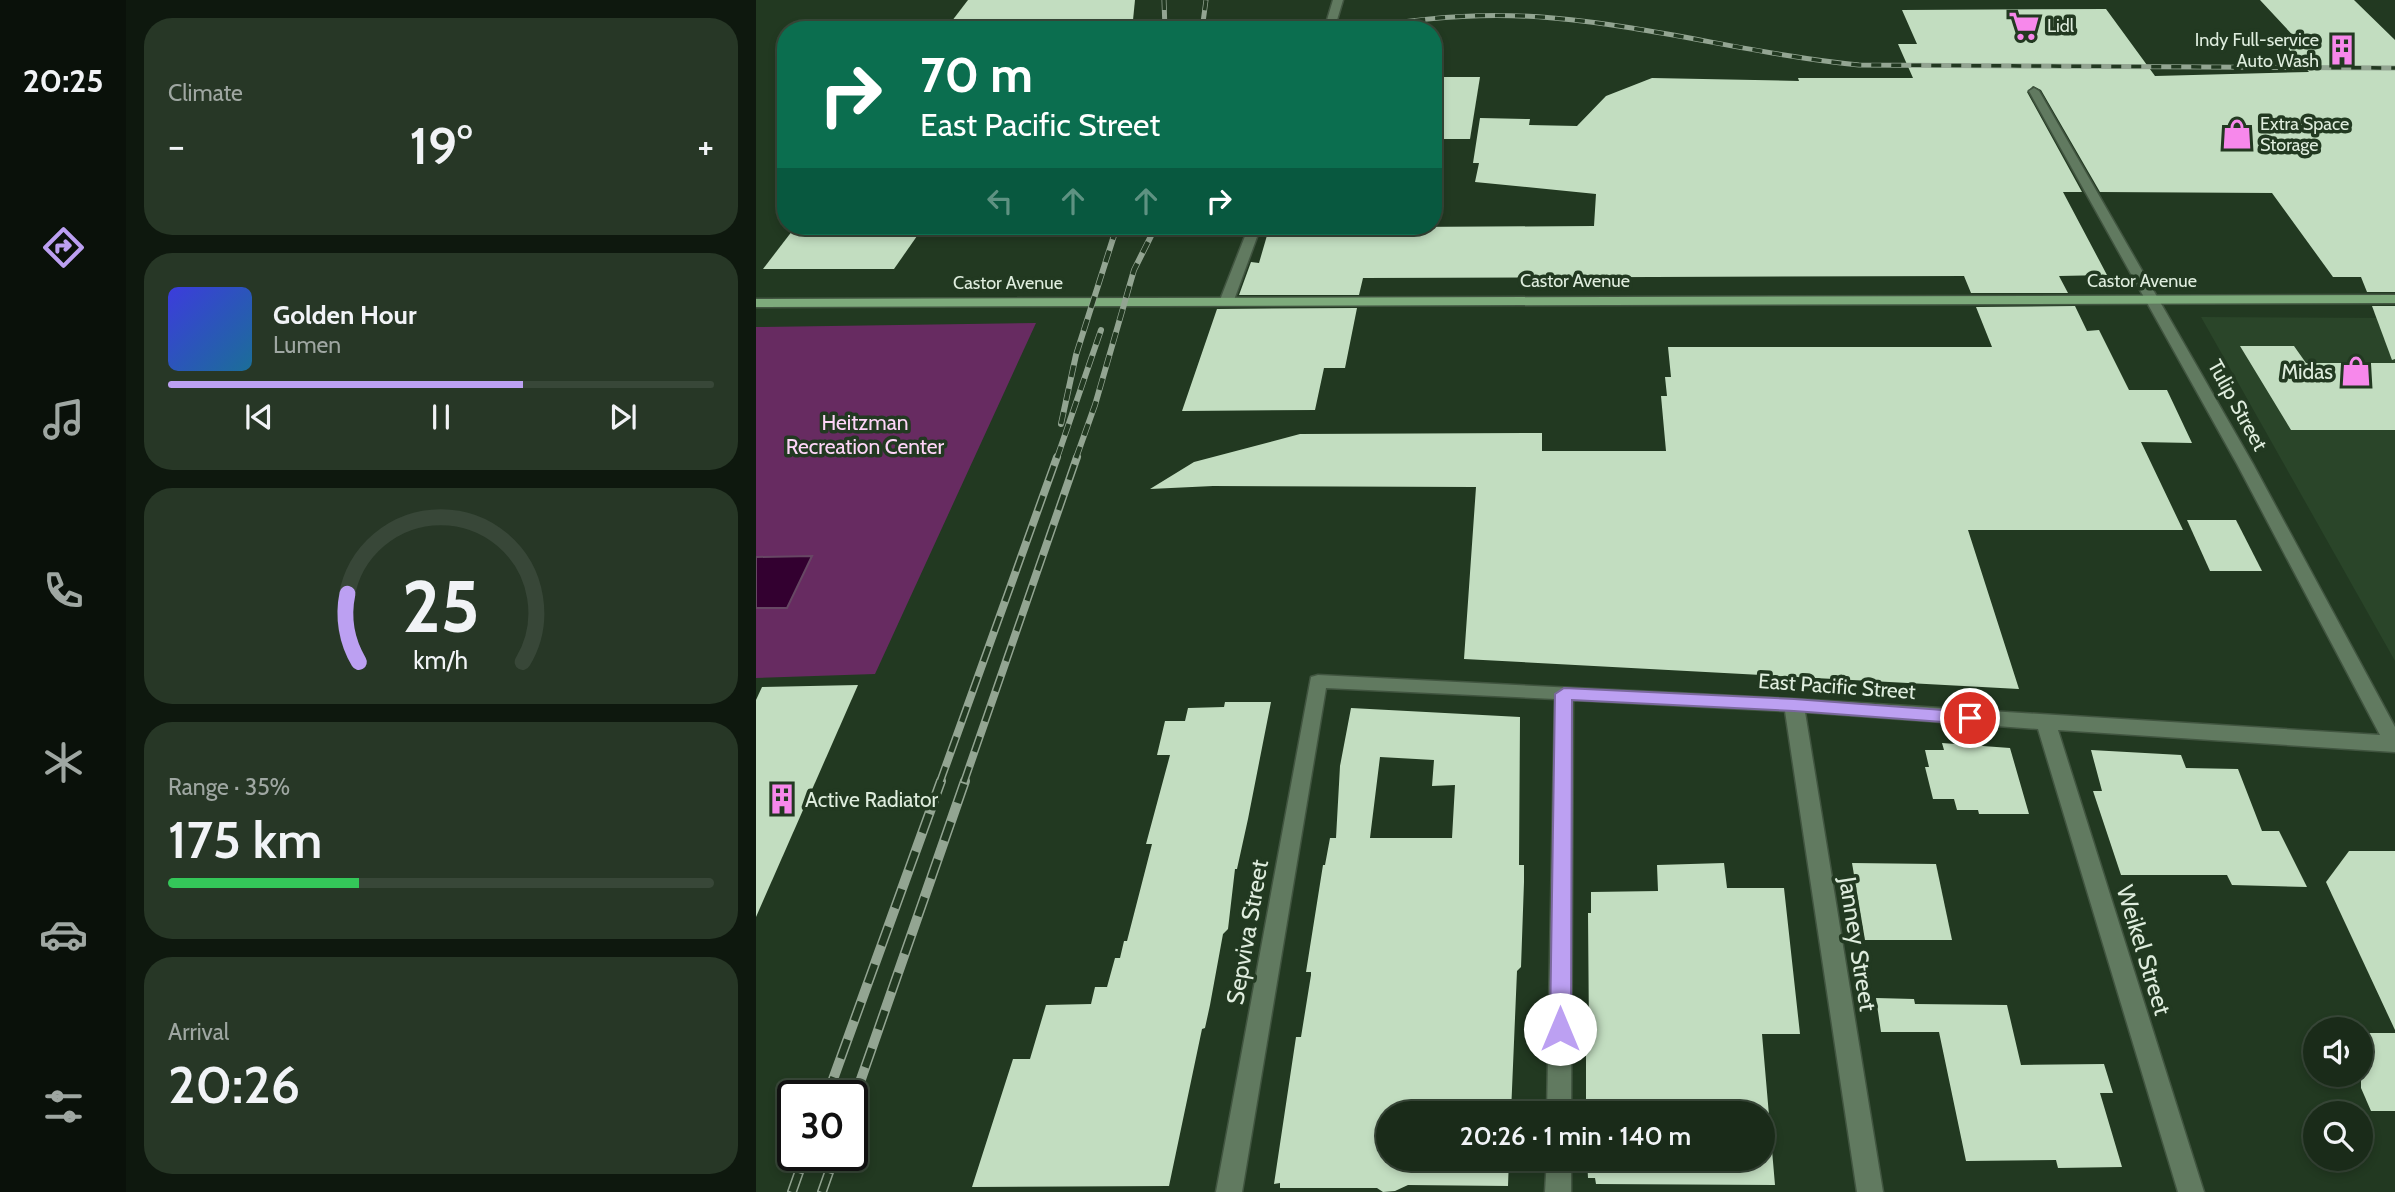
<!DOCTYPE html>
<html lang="en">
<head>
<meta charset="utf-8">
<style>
	:root { --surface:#1a2b19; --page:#273726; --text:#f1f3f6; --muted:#9fa7a2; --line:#384738; --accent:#bca0f2 }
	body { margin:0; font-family:Cabin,sans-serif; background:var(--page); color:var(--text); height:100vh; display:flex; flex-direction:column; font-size:26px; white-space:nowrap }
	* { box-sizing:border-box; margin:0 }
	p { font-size:23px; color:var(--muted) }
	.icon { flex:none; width:38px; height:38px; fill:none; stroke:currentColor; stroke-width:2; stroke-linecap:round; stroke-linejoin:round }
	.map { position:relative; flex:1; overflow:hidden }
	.drawer { display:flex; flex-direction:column; gap:18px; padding:18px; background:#0e180e; width:630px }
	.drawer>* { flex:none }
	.guide { position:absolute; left:21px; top:21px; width:665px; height:214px; border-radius:28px; box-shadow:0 4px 10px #0003,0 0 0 2px var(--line); background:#0b6e4f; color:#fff; overflow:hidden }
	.buttons { position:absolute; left:1547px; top:1017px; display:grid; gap:14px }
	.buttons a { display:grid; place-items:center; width:70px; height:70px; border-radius:50%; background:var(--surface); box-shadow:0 4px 10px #0003,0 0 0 2px var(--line); font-size:35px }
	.speed { position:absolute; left:21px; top:1080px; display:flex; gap:14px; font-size:35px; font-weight:700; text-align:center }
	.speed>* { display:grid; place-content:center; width:91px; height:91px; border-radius:50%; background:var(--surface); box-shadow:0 4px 10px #0003,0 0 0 2px var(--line); line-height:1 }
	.speed .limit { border:4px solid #111; border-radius:10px; background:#fff; color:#111 }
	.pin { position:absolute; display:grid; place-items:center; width:60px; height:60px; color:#fff; margin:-30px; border:4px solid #fff; border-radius:50%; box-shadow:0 2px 7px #0007 }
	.me { position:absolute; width:77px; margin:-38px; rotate:0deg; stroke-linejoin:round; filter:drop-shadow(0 0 5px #0008) }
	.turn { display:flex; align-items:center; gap:24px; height:147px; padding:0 28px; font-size:32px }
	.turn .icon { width:91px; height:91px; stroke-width:2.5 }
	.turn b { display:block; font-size:49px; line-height:60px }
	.lanes { display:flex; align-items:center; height:66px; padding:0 28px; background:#0003; justify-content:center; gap:35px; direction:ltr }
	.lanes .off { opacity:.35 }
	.big { font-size:52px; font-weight:600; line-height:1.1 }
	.drawer .tile { flex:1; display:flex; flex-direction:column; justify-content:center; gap:10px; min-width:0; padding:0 24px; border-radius:28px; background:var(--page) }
	.drawer .dial { align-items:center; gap:0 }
	.dial svg { height:182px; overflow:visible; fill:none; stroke:var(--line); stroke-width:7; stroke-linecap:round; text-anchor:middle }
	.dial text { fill:var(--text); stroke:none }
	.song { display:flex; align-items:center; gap:21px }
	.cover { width:84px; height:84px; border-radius:10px; background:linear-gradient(135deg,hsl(240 70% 55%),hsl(200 70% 35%)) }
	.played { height:7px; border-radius:4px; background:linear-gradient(90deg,var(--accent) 65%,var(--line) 65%) }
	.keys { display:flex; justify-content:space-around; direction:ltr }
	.heat { display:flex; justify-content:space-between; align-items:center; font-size:38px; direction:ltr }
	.charge { height:10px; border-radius:5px; background:linear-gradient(90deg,#34c759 35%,var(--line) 0) }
	.trip { position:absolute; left:620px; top:1101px; width:399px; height:70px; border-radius:35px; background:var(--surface); box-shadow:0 4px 10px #0003,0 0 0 2px var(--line); font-weight:600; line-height:70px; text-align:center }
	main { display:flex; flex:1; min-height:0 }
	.menu { display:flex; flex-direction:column; width:126px; justify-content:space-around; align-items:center; background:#0a110a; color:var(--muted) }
	.menu .icon { width:49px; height:49px }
	.menu .on { color:var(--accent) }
	.menu b { font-size:32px; color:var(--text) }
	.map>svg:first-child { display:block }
	.built { fill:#2a4529 }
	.green { fill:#672b61 }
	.water { fill:#330030; stroke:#674764; stroke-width:2 }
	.building { fill:#c2ddc0; fill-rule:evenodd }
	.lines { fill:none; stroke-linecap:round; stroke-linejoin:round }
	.minor-casing { stroke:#415540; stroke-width:3 }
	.primary-casing { stroke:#415540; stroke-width:3 }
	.minor { fill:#617a60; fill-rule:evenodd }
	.primary { fill:#7eab7c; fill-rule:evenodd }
	.rail-far3-casing { stroke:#93a592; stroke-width:5 }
	.rail-far2-casing { stroke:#93a592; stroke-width:6 }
	.rail-far1-casing { stroke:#93a592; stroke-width:8 }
	.rail-casing { stroke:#93a592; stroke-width:10 }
	.rail-far3 { stroke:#223921; stroke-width:3.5; stroke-dasharray:10; stroke-linecap:butt }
	.rail-far2 { stroke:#223921; stroke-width:4.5; stroke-dasharray:12; stroke-linecap:butt }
	.rail-far1 { stroke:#223921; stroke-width:5; stroke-dasharray:16; stroke-linecap:butt }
	.rail { stroke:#223921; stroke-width:7; stroke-dasharray:20; stroke-linecap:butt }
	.route { fill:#bca0f2; stroke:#7a689d; stroke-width:2 }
	.labels { text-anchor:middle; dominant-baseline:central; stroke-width:7; stroke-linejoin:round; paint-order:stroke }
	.far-poi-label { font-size:18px; fill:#dfedde; stroke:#223921; text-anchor:start }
	.far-street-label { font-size:18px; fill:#dfedde; stroke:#223921 }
	.poi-label { font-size:21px; fill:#dfedde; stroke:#223921; text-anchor:end }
	.street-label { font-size:21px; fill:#dfedde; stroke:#223921 }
	.park-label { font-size:21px; fill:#fed5f8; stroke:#223921 }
	.near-street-label { font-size:24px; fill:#dfedde; stroke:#223921 }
</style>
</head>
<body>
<main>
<nav class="menu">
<b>20:25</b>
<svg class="icon on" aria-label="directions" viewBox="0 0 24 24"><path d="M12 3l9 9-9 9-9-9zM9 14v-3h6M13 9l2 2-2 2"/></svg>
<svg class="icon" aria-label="music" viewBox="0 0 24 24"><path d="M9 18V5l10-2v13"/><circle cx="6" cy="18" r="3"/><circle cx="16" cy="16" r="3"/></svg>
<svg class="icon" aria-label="phone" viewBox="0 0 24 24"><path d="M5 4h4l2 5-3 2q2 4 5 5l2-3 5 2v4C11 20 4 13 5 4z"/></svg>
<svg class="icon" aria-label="climate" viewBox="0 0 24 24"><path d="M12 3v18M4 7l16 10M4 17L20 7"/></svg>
<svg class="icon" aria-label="car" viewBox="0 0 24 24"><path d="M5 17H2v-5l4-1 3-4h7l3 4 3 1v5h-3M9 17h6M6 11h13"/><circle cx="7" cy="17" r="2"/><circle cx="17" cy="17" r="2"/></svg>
<svg class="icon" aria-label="filters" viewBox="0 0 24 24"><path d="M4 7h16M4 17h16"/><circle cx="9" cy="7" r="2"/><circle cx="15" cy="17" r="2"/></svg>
</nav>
<section class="drawer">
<div class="tile"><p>Climate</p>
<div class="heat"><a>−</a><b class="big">19°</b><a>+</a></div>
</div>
<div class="tile">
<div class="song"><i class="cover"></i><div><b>Golden Hour</b><p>Lumen</p></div></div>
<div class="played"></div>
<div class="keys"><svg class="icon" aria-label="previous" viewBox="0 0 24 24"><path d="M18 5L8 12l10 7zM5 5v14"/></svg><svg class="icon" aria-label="pause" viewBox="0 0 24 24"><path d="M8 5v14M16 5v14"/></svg><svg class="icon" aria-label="next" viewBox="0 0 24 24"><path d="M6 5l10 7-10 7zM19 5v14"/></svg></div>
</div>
<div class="tile dial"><svg viewBox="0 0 100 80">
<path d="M14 69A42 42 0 1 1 86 69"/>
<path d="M14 69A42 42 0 0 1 9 39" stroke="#bca0f2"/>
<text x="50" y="56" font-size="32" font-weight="700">25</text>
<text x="50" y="72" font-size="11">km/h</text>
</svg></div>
<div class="tile"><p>Range · 35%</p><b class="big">175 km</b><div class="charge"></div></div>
<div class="tile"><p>Arrival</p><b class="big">20:26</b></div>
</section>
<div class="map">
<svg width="1639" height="1192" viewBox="0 0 1639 1192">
	<rect width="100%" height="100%" fill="#223921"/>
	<polygon class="built" points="1445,317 1639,318 1639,661"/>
	<polygon class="green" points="280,323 119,674 0,678 0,327"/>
	<polygon class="water" points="56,556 31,608 0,608 0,557"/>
	<g class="building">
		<polygon points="212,0 379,0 376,30 189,30"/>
		<polygon points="1504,0 1598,0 1639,40 1639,292 1611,292 1605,277 1577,277 1516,193 1344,192 1285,90 1277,86 1271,92 1326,192 1307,192 1351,275 1303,276 1312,293 1215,293 1208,276 607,278 603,295 483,295 495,262 503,263 512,232 651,232 652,227 838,226 840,194 719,182 723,163 717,163 724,118 774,119 773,125 821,126 850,96 896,78 1043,81 1042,78 1157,78 1142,44 1161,44 1146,10 1350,9 1399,76 1553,72 1527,43 1544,43"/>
		<polygon points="677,77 724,77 714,139 677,139"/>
		<polygon points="40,226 168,226 138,269 7,269"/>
		<polygon points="1319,306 1331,331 1343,330 1373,390 1411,390 1436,443 1385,442 1427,530 1212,530 1263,689 708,659 720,487 457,486 394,489 438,462 544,434 786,433 786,451 910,451 905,396 911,396 909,377 915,377 912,347 1236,347 1220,307"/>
		<polygon points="1616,306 1639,306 1639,359 1636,360"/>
		<polygon points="601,308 589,368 568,368 559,410 426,411 461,309"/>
		<polygon points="1484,346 1538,346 1550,363 1639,363 1639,430 1535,430"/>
		<polygon points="1431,520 1480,520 1506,571 1454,571"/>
		<polygon points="102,685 0,917 0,700 6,687"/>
		<polygon points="469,702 515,702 492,819 481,869 479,869 472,929 467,934 454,1005 449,1028 446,1029 413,1186 216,1187 257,1059 274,1059 290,1005 335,1004 339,987 351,987 359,958 364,958 368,941 371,941 396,844 390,844 414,755 401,755 409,721 429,721 432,708 468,707"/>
		<path d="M595 708 764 717 763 865H768V882L765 967 761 971 755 1113H632V1158H753L752 1186 652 1185 639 1191 627 1192 621 1188H524V1183L518 1184 540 1037H545L555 975V972H550L567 865H569L574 838H580L584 766ZM624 757 678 760 676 786 699 785 696 838H614Z"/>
		<polygon points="1186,743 1254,748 1273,814 1223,814 1222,810 1201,810 1198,799 1177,799 1169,767 1173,767 1169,750 1188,750"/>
		<polygon points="1335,750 1425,755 1430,768 1482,769 1506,831 1523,831 1551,887 1476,885 1471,875 1365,875 1337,791 1346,791"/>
		<polygon points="1593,851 1639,851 1639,1030 1570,882"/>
		<polygon points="968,863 971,888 1028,888 1044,1034 1006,1034 1019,1185 840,1184 839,1178 832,1178 831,1158 1006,1158 1006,1113 830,1113 830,1035 833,1035 832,913 835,913 835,892 902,891 901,865"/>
		<polygon points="1096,863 1180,864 1196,940 1109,940"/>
		<polygon points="1120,998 1158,999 1159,1004 1251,1005 1265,1065 1348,1064 1357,1093 1344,1093 1366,1167 1302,1168 1300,1160 1210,1161 1183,1032 1125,1032"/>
		<polygon points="1605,1033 1639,1033 1639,1111 1615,1111 1605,1088"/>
	</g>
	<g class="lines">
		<g class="minor-casing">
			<g id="minor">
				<polygon points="577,0 587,0 578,30 568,30"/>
				<polygon points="1278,88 1283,91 1497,464 1639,727 1639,752 1302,730 1448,1192 1422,1192 1282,729 1049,712 1127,1192 1101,1192 1029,711 817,700 815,1113 791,1113 799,699 570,688 486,1192 460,1192 555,677 562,675 1038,699 1624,735 1481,464 1273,91"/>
				<polygon points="493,226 505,226 478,300 476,303 466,303 464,300"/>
				<polygon points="791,1158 815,1158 815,1192 789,1192"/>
			</g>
		</g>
		<g class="primary-casing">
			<polygon id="primary" points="1639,295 1639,303 0,307 0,299"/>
		</g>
		<use href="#minor" class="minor"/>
		<use href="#primary" class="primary"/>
		<g class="rail-far3-casing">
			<g id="rail-far3">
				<polyline points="408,0 409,30"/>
				<polyline points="446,30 450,0"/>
				<path d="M600 30C665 17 731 12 797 18 900 27 1000 55 1103 65L1639 68"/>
			</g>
		</g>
		<g class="rail-far2-casing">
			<g id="rail-far2">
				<polyline points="305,424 320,355 361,226"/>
				<polyline points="301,458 345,330"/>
				<polyline points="320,458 339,405 378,270 400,226"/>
			</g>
		</g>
		<g class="rail-far1-casing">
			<g id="rail-far1">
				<polyline points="184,782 301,457"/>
				<polyline points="208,782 321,457"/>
			</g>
		</g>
		<g class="rail-casing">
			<g id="rail">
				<polyline points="71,1096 185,781"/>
				<polyline points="96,1105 209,781"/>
				<polyline points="36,1192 49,1155"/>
				<polyline points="66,1192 79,1155"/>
			</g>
		</g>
		<use href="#rail-far3" class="rail-far3"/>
		<use href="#rail-far2" class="rail-far2"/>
		<use href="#rail-far1" class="rail-far1"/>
		<use href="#rail" class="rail"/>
	</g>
	<polygon class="route" points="808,688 1038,699 1214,712 1223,718 1214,724 1038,711 816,700 815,1029 812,1035 804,1038 797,1035 794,1029 799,694"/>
	<defs>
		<g id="supermarket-bare" transform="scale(2.415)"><path d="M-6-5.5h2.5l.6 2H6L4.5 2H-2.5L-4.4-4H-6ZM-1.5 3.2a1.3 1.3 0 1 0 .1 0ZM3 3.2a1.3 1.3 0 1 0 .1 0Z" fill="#f788eb" stroke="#223921" stroke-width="2.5" paint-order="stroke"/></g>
		<g id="building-bare" transform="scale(2.415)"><path d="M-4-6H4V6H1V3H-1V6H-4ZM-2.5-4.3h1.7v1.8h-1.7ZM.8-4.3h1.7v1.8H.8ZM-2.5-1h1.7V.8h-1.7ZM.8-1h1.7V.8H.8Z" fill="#f788eb" stroke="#223921" stroke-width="2.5" paint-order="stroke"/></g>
		<g id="shop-bare" transform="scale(2.415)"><path d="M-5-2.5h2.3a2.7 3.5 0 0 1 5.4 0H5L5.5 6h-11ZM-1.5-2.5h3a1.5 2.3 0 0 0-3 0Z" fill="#f788eb" stroke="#223921" stroke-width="2.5" paint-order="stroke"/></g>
	</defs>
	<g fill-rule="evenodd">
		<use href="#supermarket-bare" x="1268" y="26"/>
		<use href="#building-bare" x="1586" y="50"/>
		<use href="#shop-bare" x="1481" y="134"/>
		<use href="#shop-bare" x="1600" y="371"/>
		<use href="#building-bare" x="26" y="799"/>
	</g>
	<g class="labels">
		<g class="far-poi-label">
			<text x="1291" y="26">Lidl</text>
			<text x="1563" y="40" text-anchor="end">Indy Full-service<tspan x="1563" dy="21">Auto Wash</tspan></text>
			<text x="1504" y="124">Extra Space<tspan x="1504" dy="21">Storage</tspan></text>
		</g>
		<g class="far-street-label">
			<text x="819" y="281">Castor Avenue</text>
			<text x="1386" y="281">Castor Avenue</text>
			<text x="252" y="283">Castor Avenue</text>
		</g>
		<g class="poi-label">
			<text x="1577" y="371">Midas</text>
			<text x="49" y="799" text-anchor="start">Active Radiator</text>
		</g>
		<g class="street-label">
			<text transform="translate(1482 405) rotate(61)">Tulip Street</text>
			<text transform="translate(1081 686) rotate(4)">East Pacific Street</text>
		</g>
		<g class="park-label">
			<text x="109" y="422">Heitzman<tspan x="109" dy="24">Recreation Center</tspan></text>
		</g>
		<g class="near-street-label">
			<text transform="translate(491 932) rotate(-80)">Sepviva Street</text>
			<text transform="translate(1102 944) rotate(81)">Janney Street</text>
			<text transform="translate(1388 950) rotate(73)">Weikel Street</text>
		</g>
	</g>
</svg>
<div class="buttons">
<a><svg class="icon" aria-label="sound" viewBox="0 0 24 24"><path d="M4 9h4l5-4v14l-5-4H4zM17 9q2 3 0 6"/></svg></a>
<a><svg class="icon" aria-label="search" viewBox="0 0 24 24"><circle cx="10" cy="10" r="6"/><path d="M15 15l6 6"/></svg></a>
</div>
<div class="speed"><div class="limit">30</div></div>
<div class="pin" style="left:1214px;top:718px;background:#d93025"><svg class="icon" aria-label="arrive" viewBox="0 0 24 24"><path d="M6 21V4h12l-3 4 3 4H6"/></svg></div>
<svg class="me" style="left:804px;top:1029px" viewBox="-20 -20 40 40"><circle r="19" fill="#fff"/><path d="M0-13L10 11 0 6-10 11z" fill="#bca0f2"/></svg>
<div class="trip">20:26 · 1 min · 140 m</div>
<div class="guide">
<div class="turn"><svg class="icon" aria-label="right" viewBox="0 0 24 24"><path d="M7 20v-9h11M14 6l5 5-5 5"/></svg><div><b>70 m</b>East Pacific Street</div></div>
<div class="lanes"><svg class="icon off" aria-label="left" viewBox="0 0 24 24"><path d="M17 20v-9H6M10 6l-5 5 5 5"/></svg><svg class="icon off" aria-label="ahead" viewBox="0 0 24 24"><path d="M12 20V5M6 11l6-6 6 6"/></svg><svg class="icon off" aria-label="ahead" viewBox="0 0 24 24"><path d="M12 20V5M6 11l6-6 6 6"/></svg><svg class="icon" aria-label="right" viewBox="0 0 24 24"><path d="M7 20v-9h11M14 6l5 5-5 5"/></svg></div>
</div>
</div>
</main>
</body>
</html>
